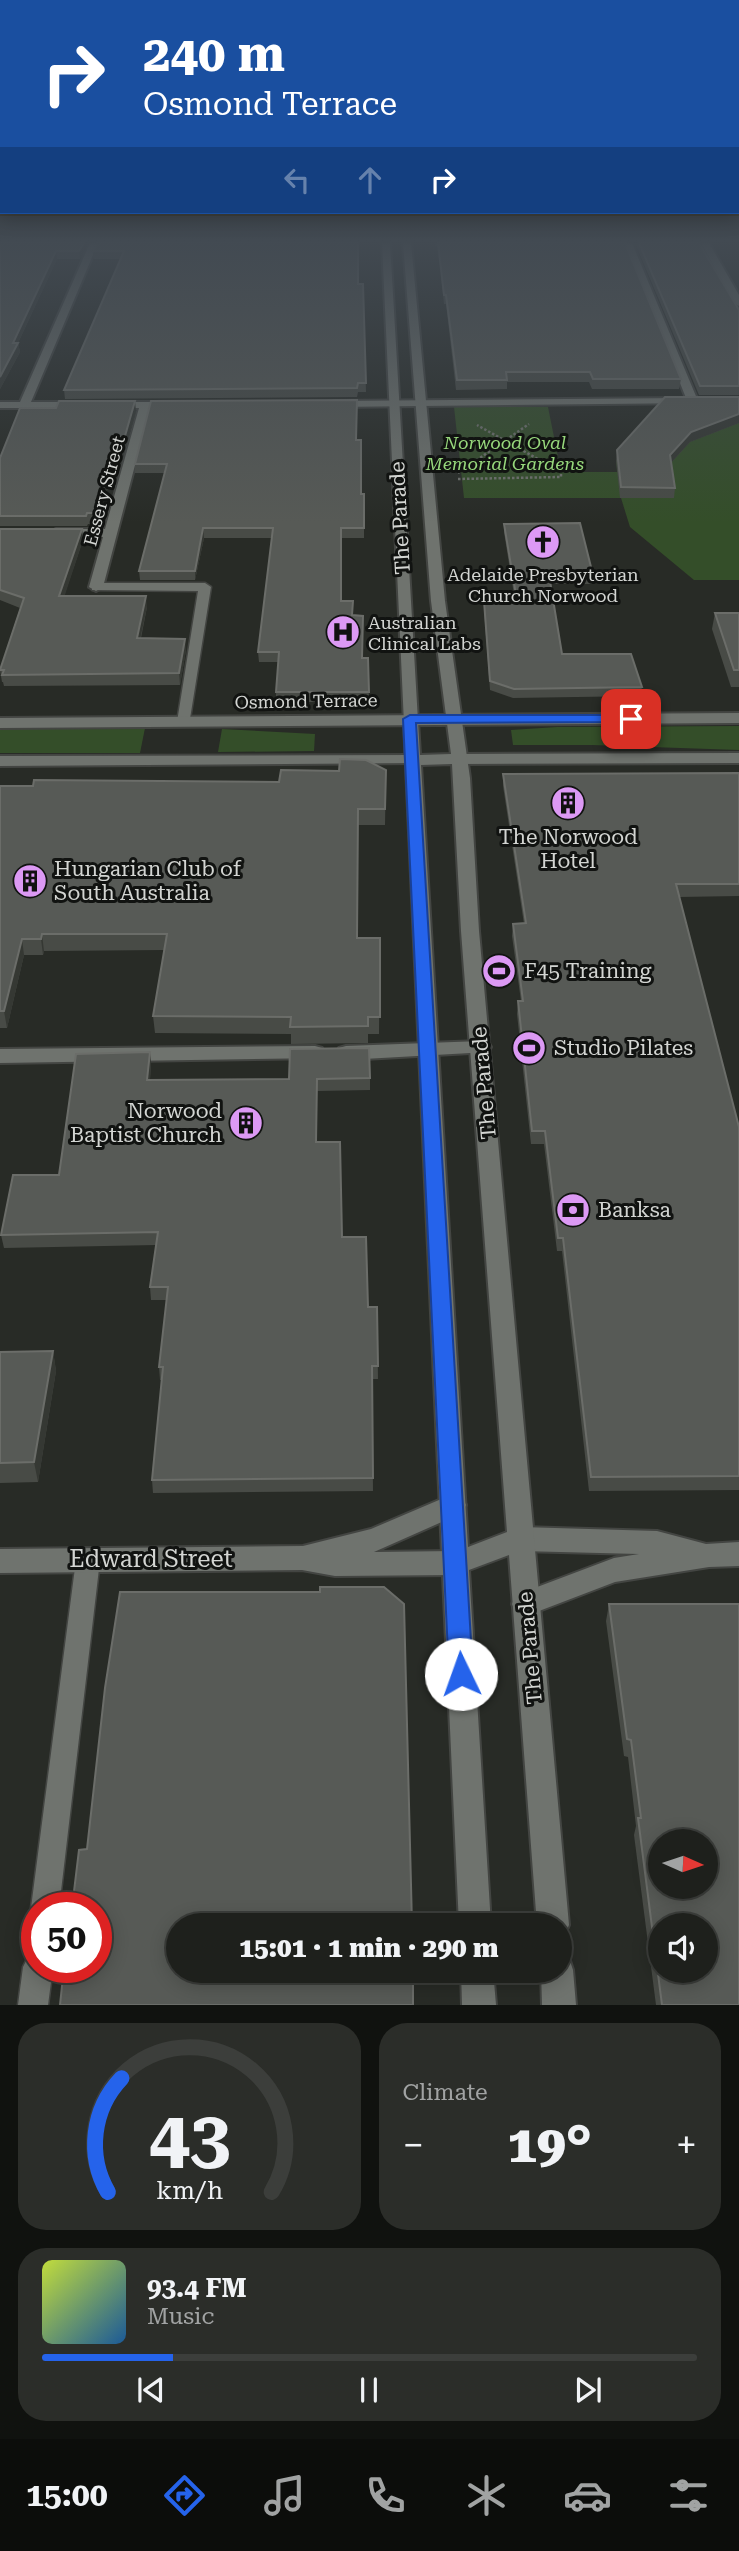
<!DOCTYPE html>
<html lang="en">
<head>
<meta charset="utf-8">
<style>
	:root { --surface:#1e201c; --page:#2b2d29; --text:#f1f3f6; --muted:#a1a3a3; --line:#3c3e3b; --accent:#2563eb }
	body { margin:0; font-family:"Roboto Serif",serif; background:var(--page); color:var(--text); height:100vh; display:flex; flex-direction:column; font-size:26px; white-space:nowrap }
	* { box-sizing:border-box; margin:0 }
	p { font-size:23px; color:var(--muted) }
	.icon { flex:none; width:38px; height:38px; fill:none; stroke:currentColor; stroke-width:2; stroke-linecap:round; stroke-linejoin:round }
	.map { position:relative; height:2005px; overflow:hidden }
	.side { display:flex; flex-direction:column; gap:18px; padding:18px; background:#10120f; flex:1 }
	.side>* { flex:none }
	.top-card { position:absolute; left:0px; top:0px; width:740px; height:214px; box-shadow:0 4px 18px #0003,0 0 0 2px var(--line); background:#1a4fa0; color:#fff; overflow:hidden }
	.needle { width:46px; rotate:93deg }
	.buttons { position:absolute; left:648px; top:1829px; display:grid; gap:14px }
	.buttons a { display:grid; place-items:center; width:70px; height:70px; border-radius:50%; background:var(--surface); box-shadow:0 4px 18px #0003,0 0 0 2px var(--line); font-size:35px }
	.speed { position:absolute; left:21px; top:1892px; display:flex; gap:14px; font-size:35px; font-weight:700; text-align:center }
	.speed>* { display:grid; place-content:center; width:91px; height:91px; border-radius:50%; background:var(--surface); box-shadow:0 4px 18px #0003,0 0 0 2px var(--line); line-height:1 }
	.speed .limit { border:10px solid #d22; background:#fff; color:#111 }
	.pin { position:absolute; display:grid; place-items:center; width:60px; height:60px; color:#fff; margin:-30px; border-radius:14px; box-shadow:0 4px 10px #0006 }
	.me { position:absolute; width:77px; margin:-38px; rotate:357deg; stroke-linejoin:round; filter:drop-shadow(0 0 5px #0008) }
	.turn { display:flex; align-items:center; gap:24px; height:147px; padding:0 28px; font-size:32px }
	.turn .icon { width:91px; height:91px; stroke-width:2.5 }
	.turn b { display:block; font-size:49px; line-height:60px }
	.lanes { display:flex; align-items:center; height:66px; padding:0 28px; background:#0003; justify-content:center; gap:35px; direction:ltr }
	.lanes .off { opacity:.35 }
	.big { font-size:52px; font-weight:800; line-height:1.1 }
	.side .tile { flex:1; display:flex; flex-direction:column; justify-content:center; gap:10px; min-width:0; padding:0 24px; border-radius:28px; background:var(--page) }
	.side .dial { align-items:center; gap:0 }
	.dial svg { height:182px; overflow:visible; fill:none; stroke:var(--line); stroke-width:7; stroke-linecap:round; text-anchor:middle }
	.dial text { fill:var(--text); stroke:none }
	.song { display:flex; align-items:center; gap:21px }
	.cover { width:84px; height:84px; border-radius:10px; background:linear-gradient(135deg,hsl(70 70% 55%),hsl(210 70% 35%)) }
	.played { height:7px; border-radius:4px; background:linear-gradient(90deg,var(--accent) 20%,var(--line) 20%) }
	.keys { display:flex; justify-content:space-around; direction:ltr }
	.heat { display:flex; justify-content:space-between; align-items:center; font-size:38px; direction:ltr }
	.side .tiles { flex:1; display:grid; gap:18px; grid-template-columns:1fr 1fr }
	.tile:last-child { grid-column:span 2 }
	.trip { position:absolute; left:166px; top:1913px; width:406px; height:70px; border-radius:35px; background:var(--surface); box-shadow:0 4px 18px #0003,0 0 0 2px var(--line); font-weight:800; line-height:70px; text-align:center }
	.menu { display:flex; height:112px; justify-content:space-around; align-items:center; background:#0c0d0b; color:var(--muted) }
	.menu .icon { width:49px; height:49px }
	.menu .current { color:var(--accent) }
	.menu b { font-size:32px; color:var(--text) }
	.map>svg:first-child { display:block }
	.green { fill:#344e29 }
	.lines { fill:none; stroke-linecap:round; stroke-linejoin:round }
	.service-casing { stroke:#434542; stroke-width:3 }
	.minor-casing { stroke:#434542; stroke-width:4 }
	.tertiary-casing { stroke:#434542; stroke-width:4 }
	.secondary-casing { stroke:#434542; stroke-width:4 }
	.path { stroke:#71736f; stroke-width:2.5; stroke-dasharray:2.5 2; stroke-linecap:butt }
	.service { fill:#6f736e; fill-rule:evenodd }
	.minor { fill:#6f736e; fill-rule:evenodd }
	.tertiary { fill:#6f736e; fill-rule:evenodd }
	.secondary { fill:#6f736e; fill-rule:evenodd }
	.wall { fill:#484b46 }
	.shaded-wall { fill:#353833 }
	.building { fill:#575a56; stroke:#6b6d69; stroke-width:2; fill-rule:evenodd }
	.route { fill:#2563eb; stroke:#184099; stroke-width:2 }
	.labels { text-anchor:middle; dominant-baseline:central; stroke-width:6; stroke-linejoin:round; paint-order:stroke }
	.far-park-label { font-size:18px; font-style:italic; fill:#97d87c; stroke:#111311 }
	.far-street-label { font-size:18px; fill:#d3d5d2; stroke:#111311 }
	.far-poi-label { font-size:18px; fill:#d3d5d2; stroke:#111311 }
	.street-label { font-size:21px; fill:#d3d5d2; stroke:#111311 }
	.poi-label { font-size:21px; fill:#d3d5d2; stroke:#111311; text-anchor:start }
	.near-street-label { font-size:24px; fill:#d3d5d2; stroke:#111311 }
</style>
</head>
<body>
<div class="map">
<svg width="739" height="2005" viewBox="0 0 739 2005">
	<rect width="100%" height="100%" fill="#282b26"/>
	<g class="green">
		<polygon points="739,404 739,580 694,580 630,527 621,498 464,498 454,407 548,407 561,472 617,472 616,460 645,428"/>
		<polygon points="739,726 739,750 592,745 513,745 511,730 557,727"/>
		<polygon points="145,728 140,753 0,753 0,729"/>
		<polygon points="222,729 315,734 314,751 218,752"/>
	</g>
	<g class="lines">
		<g class="service-casing">
			<g id="service">
				<polygon points="96,583 205,583 211,587 189,725 184,726 177,722 198,591 92,590 92,584"/>
				<polygon points="88,1549 97,1552 100,1560 59,1908 37,1908 37,1919 31,1908 76,1560 79,1552"/>
				<polygon points="37,1953 37,1967 53,1967 48,2005 18,2005 23,1967 28,1957"/>
			</g>
		</g>
		<g class="minor-casing">
			<g id="minor">
				<polygon points="90,243 98,243 31,402 174,402 180,405 174,408 150,408 103,587 96,591 89,587 103,537 56,537 50,533 56,529 105,529 139,408 0,408 0,402 20,402"/>
				<polygon points="624,243 632,243 698,401 697,403 334,407 329,404 334,401 686,398"/>
				<polygon points="701,243 709,243 739,295 739,306 734,303"/>
				<polygon points="481,1041 488,1042 491,1047 488,1052 346,1060 339,1058 336,1053 339,1048 346,1046"/>
				<polygon points="315,1046 322,1048 325,1053 322,1058 0,1063 0,1049"/>
				<polygon points="453,1494 462,1497 466,1505 462,1513 374,1552 455,1551 465,1555 468,1563 465,1571 455,1575 335,1576 302,1570 0,1573 0,1549 303,1546 371,1529"/>
				<polygon points="521,1527 657,1531 706,1544 739,1542 739,1566 709,1567 615,1582 526,1616 516,1613 512,1604 516,1595 614,1558 639,1554 521,1551 512,1547 508,1539 512,1531"/>
			</g>
		</g>
		<g class="tertiary-casing">
			<g id="tertiary">
				<polygon points="739,713 739,723 0,728 0,718"/>
				<polygon points="739,753 739,763 460,764 452,759 460,754"/>
				<polygon points="412,755 418,757 420,760 418,763 0,766 0,756"/>
			</g>
		</g>
		<g class="secondary-casing">
			<g id="secondary">
				<path d="M382 243H390L420 755 451 754 431 601 403 243H411L445 601 470 778 479 931 569 1925 564 1936 560 1938V1925H537L509 1555 469 1570 491 1925H459ZM452 764 461 931 507 1532 468 1547 421 765Z"/>
				<polygon points="560,1955 569,1958 573,1970 576,2005 542,2005 541,1970 560,1970"/>
				<polygon points="461,1970 493,1970 496,2005 462,2005"/>
			</g>
		</g>
		<g class="path">
			<polyline points="458,473 529,424"/>
			<polyline points="458,479 561,477 561,472 477,425"/>
		</g>
		<use href="#service" class="service"/>
		<use href="#minor" class="minor"/>
		<use href="#tertiary" class="tertiary"/>
		<use href="#secondary" class="secondary"/>
	</g>
	<g class="wall">
		<polygon points="0,243 89,243 80,259 57,259 18,343 20,352 0,389"/>
		<polygon points="97,243 358,284 363,284 366,392 358,392 357,397 65,399 64,390 121,259 94,259 93,251"/>
		<polygon points="435,243 625,243 681,379 679,389 592,389 589,382 507,382 507,389 456,390 446,304 444,304 438,246 435,246"/>
		<polygon points="635,243 699,243 739,310 739,395 699,395"/>
		<polygon points="739,397 739,423 690,442 671,463 675,488 674,498 620,498 616,460 617,450"/>
		<polygon points="136,411 118,474 113,474 95,524 88,524 87,526 0,526 0,458"/>
		<polygon points="356,440 361,494 364,494 364,538 341,538 341,601 353,615 362,658 368,658 369,702 276,702 276,692 278,662 259,662 258,652 272,538 204,538 195,580 140,580 139,571 165,473 135,473 135,464"/>
		<polygon points="504,524 593,575 592,584 551,584 562,654 642,687 640,696 513,698 490,690 484,610 484,601 515,601 504,532"/>
		<polygon points="0,529 82,529 83,540 64,596 147,607 141,638 186,650 180,685 4,686 3,682 2,682 0,670 20,608 0,600"/>
		<polygon points="715,613 739,613 739,687 731,687 712,629"/>
		<polygon points="386,770 385,825 358,825 357,938 380,938 379,1034 368,1034 368,1043 291,1044 291,1034 155,1033 153,1016 164,950 44,951 43,955 24,955 7,1028 0,1028 0,786 279,782 339,771"/>
		<polygon points="739,773 739,896 679,897 739,1127 739,1490 589,1491 562,1251 557,1251 544,1144 531,1144 517,1014 518,1001 521,1001 512,936 513,924 524,924 503,786 503,774"/>
		<polygon points="150,1052 151,1064 150,1080 370,1078 370,1090 317,1091 316,1142 342,1237 368,1307 377,1307 378,1379 372,1379 373,1491 153,1493 152,1480 162,1380 160,1380 159,1367 167,1300 151,1300 150,1287 156,1245 4,1248 1,1235 59,1175"/>
		<polygon points="53,1351 56,1371 38,1482 0,1483 0,1352"/>
		<polygon points="609,1604 739,2005 656,2005 634,1835 636,1826 628,1757 624,1756 606,1621"/>
	</g>
	<g class="shaded-wall">
		<polygon points="84,243 89,243 80,259 79,251"/>
		<polygon points="56,251 57,259 16,347 18,343 20,352 0,389 0,377 13,343"/>
		<polygon points="135,401 136,411 118,474 117,464"/>
		<polygon points="739,414 739,423 690,442 669,465 670,455 691,432"/>
		<polygon points="112,464 113,474 95,524 94,513"/>
		<polygon points="203,528 204,538 195,580 195,571"/>
		<polygon points="82,529 83,540 61,607 59,596"/>
		<polygon points="146,596 147,607 138,649 137,638"/>
		<polygon points="185,639 186,650 180,685 179,673"/>
		<polygon points="42,934 44,951 43,955 41,939"/>
		<polygon points="22,939 24,955 7,1028 4,1011"/>
		<polygon points="150,1052 151,1064 149,1092 147,1080"/>
		<polygon points="53,1351 56,1371 38,1482 34,1462"/>
	</g>
	<g class="building">
		<polygon points="0,243 84,243 79,251 56,251 13,343 18,343 0,377"/>
		<polygon points="97,243 358,243 358,284 363,284 366,383 358,383 357,388 64,390 124,251 93,251"/>
		<polygon points="438,243 625,243 681,379 593,379 590,372 506,372 507,380 457,380 446,295 444,295"/>
		<polygon points="639,243 699,243 739,310 739,386 700,386"/>
		<polygon points="665,397 739,397 739,414 691,432 670,455 675,488 621,487 617,450"/>
		<polygon points="357,400 356,440 361,440 361,494 364,494 364,528 341,528 341,601 353,601 352,615 363,616 362,658 368,658 369,692 276,692 279,652 258,652 273,528 203,528 195,571 139,571 167,464 135,464 151,401"/>
		<polygon points="59,401 135,401 117,464 112,464 94,513 87,513 86,516 0,516 0,458 20,408 56,408"/>
		<polygon points="580,523 593,575 549,575 562,654 631,654 642,687 514,689 490,681 484,601 517,601 504,524"/>
		<polygon points="0,529 82,529 59,596 146,596 137,638 185,639 179,673 2,675 4,670 0,670 24,598 0,590"/>
		<polygon points="715,613 739,613 739,670 734,670"/>
		<polygon points="340,759 366,760 386,770 385,809 358,809 357,938 380,938 380,1017 368,1017 368,1026 290,1027 291,1017 153,1016 167,934 42,934 41,939 22,939 4,1011 0,1011 0,786 33,786 34,780 279,782 281,770 339,771"/>
		<polygon points="739,773 739,884 676,884 739,1127 739,1476 591,1477 563,1238 558,1238 545,1131 532,1131 518,1001 523,1001 513,924 526,923 503,774"/>
		<polygon points="369,1048 370,1078 317,1079 316,1142 340,1142 342,1237 366,1237 368,1307 377,1307 378,1366 372,1366 373,1478 152,1480 163,1367 159,1367 168,1287 150,1287 158,1232 1,1235 13,1175 59,1175 76,1054 150,1052 147,1080 289,1079 290,1049"/>
		<polygon points="53,1351 34,1462 0,1463 0,1352"/>
		<polygon points="320,1587 384,1587 404,1604 412,1925 178,1925 178,1970 413,1970 413,2005 60,2005 64,1967 96,1967 96,1908 72,1908 79,1850 87,1849 105,1688 120,1592 320,1592"/>
		<path d="M609 1604H739V2005H662L638 1818H641L631 1740 627 1739ZM660 1841H705V1886H660ZM660 1925H705V1970H660Z"/>
	</g>
	<linearGradient id="sky" x2="0" y2="1"><stop stop-color="#161815"/><stop offset="0.46" stop-color="#424a52"/><stop offset="1" stop-color="#424a52" stop-opacity="0"/></linearGradient>
	<rect width="739" height="523" fill="url(#sky)"/>
	<polygon class="route" points="410,715 631,715 637,719 631,722 416,723 473,1674 469,1682 461,1685 453,1682 449,1674 403,719"/>
	<defs>
		<g id="church-disc" transform="scale(1.75)"><circle r="9.5" fill="#dc99f4" stroke="#111311"/><path d="M-1.2-6h2.4v3.5h3.3v2.4h-3.3V6h-2.4V-.1h-3.3v-2.4h3.3Z" fill="#111"/></g>
		<g id="hospital-disc" transform="scale(1.75)"><circle r="9.5" fill="#dc99f4" stroke="#111311"/><path d="M-5-5h3v3.5h4V-5h3V5h-3V1.5h-4V5h-3Z" fill="#111"/></g>
		<g id="building-disc" transform="scale(1.75)"><circle r="9.5" fill="#dc99f4" stroke="#111311"/><path d="M-4-6H4V6H1V3H-1V6H-4ZM-2.5-4.3h1.7v1.8h-1.7ZM.8-4.3h1.7v1.8H.8ZM-2.5-1h1.7V.8h-1.7ZM.8-1h1.7V.8H.8Z" fill="#111"/></g>
		<g id="stadium-disc" transform="scale(1.75)"><circle r="9.5" fill="#dc99f4" stroke="#111311"/><path d="M0-5a6.5 5 0 1 0 0 10a6.5 5 0 1 0 0-10ZM-3.5-1.8h7v3.6h-7Z" fill="#111"/></g>
		<g id="bank-disc" transform="scale(1.75)"><circle r="9.5" fill="#dc99f4" stroke="#111311"/><path d="M-6-4H6V4H-6ZM0-2.3a2.3 2.3 0 1 0 0 4.6a2.3 2.3 0 1 0 0-4.6Z" fill="#111"/></g>
	</defs>
	<g fill-rule="evenodd">
		<use href="#church-disc" x="543" y="542"/>
		<use href="#hospital-disc" x="343" y="632"/>
		<use href="#building-disc" x="568" y="803"/>
		<use href="#building-disc" x="30" y="881"/>
		<use href="#stadium-disc" x="499" y="971"/>
		<use href="#stadium-disc" x="529" y="1048"/>
		<use href="#building-disc" x="246" y="1123"/>
		<use href="#bank-disc" x="573" y="1210"/>
	</g>
	<g class="labels">
		<g class="far-park-label">
			<text x="505" y="442">Norwood Oval<tspan x="505" dy="21">Memorial Gardens</tspan></text>
		</g>
		<g class="far-street-label">
			<text transform="translate(104 491) rotate(-75)">Essery Street</text>
			<text transform="translate(306 701) rotate(-1)">Osmond Terrace</text>
		</g>
		<g class="far-poi-label">
			<text x="543" y="574">Adelaide Presbyterian<tspan x="543" dy="21">Church Norwood</tspan></text>
			<text x="368" y="622" text-anchor="start">Australian<tspan x="368" dy="21">Clinical Labs</tspan></text>
		</g>
		<g class="street-label">
			<text transform="translate(400 518) rotate(-93)">The Parade</text>
			<text transform="translate(484 1083) rotate(-95)">The Parade</text>
			<text transform="translate(530 1648) rotate(-95)">The Parade</text>
		</g>
		<g class="poi-label">
			<text x="568" y="837" text-anchor="middle">The Norwood<tspan x="568" dy="24">Hotel</tspan></text>
			<text x="54" y="869">Hungarian Club of<tspan x="54" dy="24">South Australia</tspan></text>
			<text x="524" y="971">F45 Training</text>
			<text x="554" y="1048">Studio Pilates</text>
			<text x="222" y="1111" text-anchor="end">Norwood<tspan x="222" dy="24">Baptist Church</tspan></text>
			<text x="598" y="1210">Banksa</text>
		</g>
		<g class="near-street-label">
			<text x="151" y="1559">Edward Street</text>
		</g>
	</g>
</svg>
<div class="buttons">
<a><svg class="needle" viewBox="-14 -14 28 28"><path d="M0-13l5 13h-10z" fill="#e53935"/><path d="M0 13l5-13h-10z" fill="#a1a3a3"/></svg></a>
<a><svg class="icon" aria-label="sound" viewBox="0 0 24 24"><path d="M4 9h4l5-4v14l-5-4H4zM17 9q2 3 0 6"/></svg></a>
</div>
<div class="speed"><div class="limit">50</div></div>
<div class="pin" style="left:631px;top:719px;background:#d93025"><svg class="icon" aria-label="arrive" viewBox="0 0 24 24"><path d="M6 21V4h12l-3 4 3 4H6"/></svg></div>
<svg class="me" style="left:461px;top:1674px" viewBox="-20 -20 40 40"><circle r="19" fill="#fff"/><path d="M0-13L10 11 0 6-10 11z" fill="#2563eb"/></svg>
<div class="trip">15:01 · 1 min · 290 m</div>
<div class="top-card">
<div class="turn"><svg class="icon" aria-label="right" viewBox="0 0 24 24"><path d="M7 20v-9h11M14 6l5 5-5 5"/></svg><div><b>240 m</b>Osmond Terrace</div></div>
<div class="lanes"><svg class="icon off" aria-label="left" viewBox="0 0 24 24"><path d="M17 20v-9H6M10 6l-5 5 5 5"/></svg><svg class="icon off" aria-label="ahead" viewBox="0 0 24 24"><path d="M12 20V5M6 11l6-6 6 6"/></svg><svg class="icon" aria-label="right" viewBox="0 0 24 24"><path d="M7 20v-9h11M14 6l5 5-5 5"/></svg></div>
</div>
</div>
<section class="side">
<div class="tiles">
<div class="tile dial"><svg viewBox="0 0 100 80">
<path d="M14 69A42 42 0 1 1 86 69"/>
<path d="M14 69A42 42 0 0 1 20 19" stroke="#2563eb"/>
<text x="50" y="56" font-size="32" font-weight="700">43</text>
<text x="50" y="72" font-size="11">km/h</text>
</svg></div>
<div class="tile"><p>Climate</p>
<div class="heat"><a>−</a><b class="big">19°</b><a>+</a></div>
</div>
<div class="tile">
<div class="song"><i class="cover"></i><div><b>93.4 FM</b><p>Music</p></div></div>
<div class="played"></div>
<div class="keys"><svg class="icon" aria-label="previous" viewBox="0 0 24 24"><path d="M18 5L8 12l10 7zM5 5v14"/></svg><svg class="icon" aria-label="pause" viewBox="0 0 24 24"><path d="M8 5v14M16 5v14"/></svg><svg class="icon" aria-label="next" viewBox="0 0 24 24"><path d="M6 5l10 7-10 7zM19 5v14"/></svg></div>
</div>
</div>
</section>
<nav class="menu">
<b>15:00</b>
<svg class="icon current" aria-label="directions" viewBox="0 0 24 24"><path d="M12 3l9 9-9 9-9-9zM9 14v-3h6M13 9l2 2-2 2"/></svg>
<svg class="icon" aria-label="music" viewBox="0 0 24 24"><path d="M9 18V5l10-2v13"/><circle cx="6" cy="18" r="3"/><circle cx="16" cy="16" r="3"/></svg>
<svg class="icon" aria-label="phone" viewBox="0 0 24 24"><path d="M5 4h4l2 5-3 2q2 4 5 5l2-3 5 2v4C11 20 4 13 5 4z"/></svg>
<svg class="icon" aria-label="climate" viewBox="0 0 24 24"><path d="M12 3v18M4 7l16 10M4 17L20 7"/></svg>
<svg class="icon" aria-label="car" viewBox="0 0 24 24"><path d="M5 17H2v-5l4-1 3-4h7l3 4 3 1v5h-3M9 17h6M6 11h13"/><circle cx="7" cy="17" r="2"/><circle cx="17" cy="17" r="2"/></svg>
<svg class="icon" aria-label="filters" viewBox="0 0 24 24"><path d="M4 7h16M4 17h16"/><circle cx="9" cy="7" r="2"/><circle cx="15" cy="17" r="2"/></svg>
</nav>
</body>
</html>
